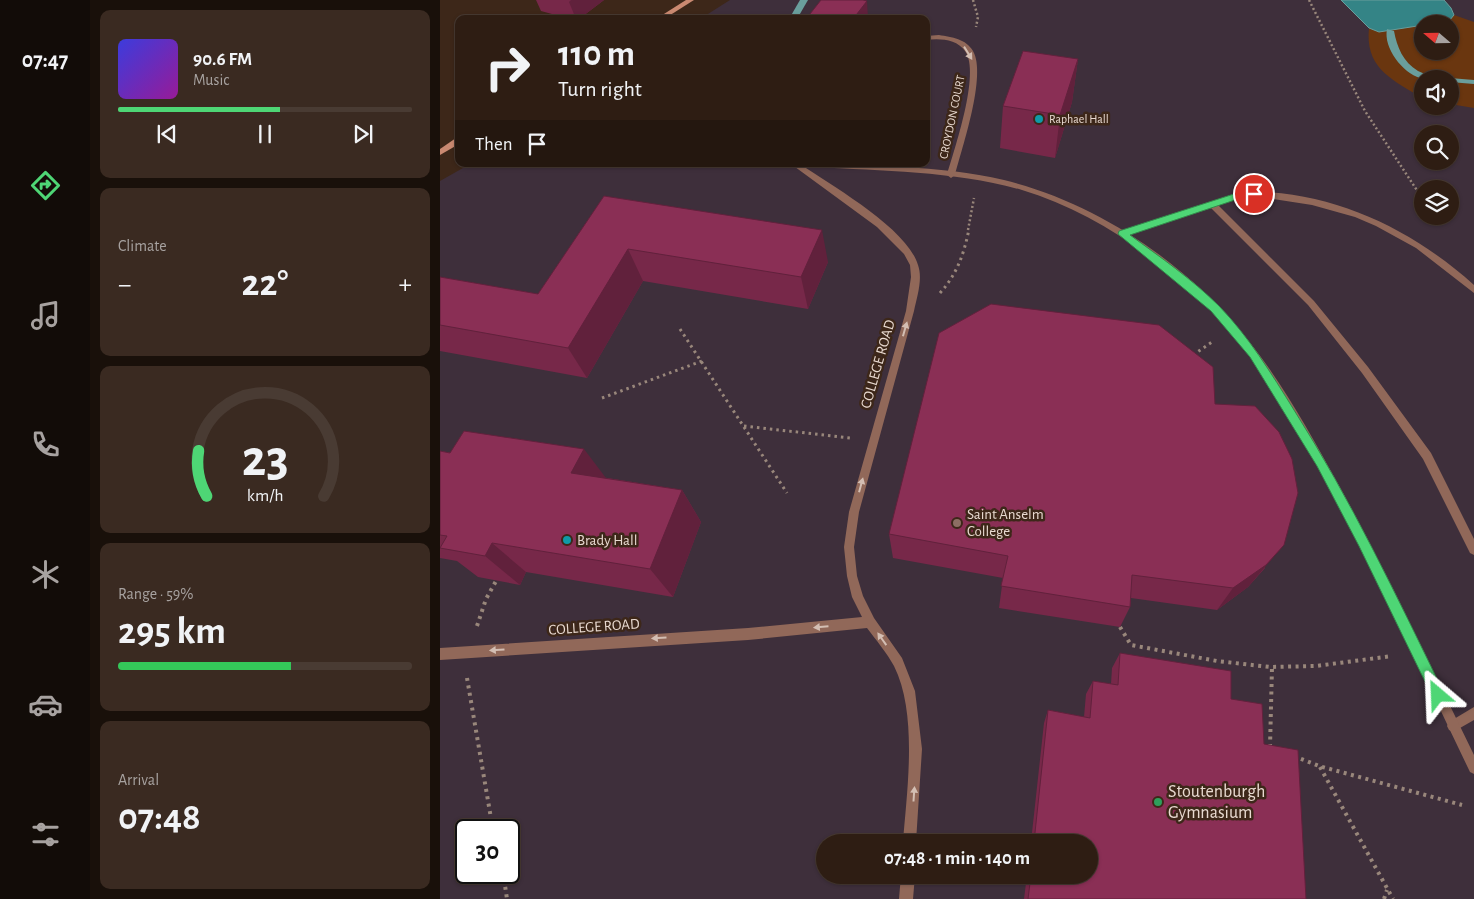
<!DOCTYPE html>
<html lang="en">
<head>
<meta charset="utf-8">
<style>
	:root { --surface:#2e1d13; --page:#3a2a21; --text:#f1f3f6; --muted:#a7a2a0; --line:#493b33; --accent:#4ed675 }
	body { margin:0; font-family:"Alegreya Sans",sans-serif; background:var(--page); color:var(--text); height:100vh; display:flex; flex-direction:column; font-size:19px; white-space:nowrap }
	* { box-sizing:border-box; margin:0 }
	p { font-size:16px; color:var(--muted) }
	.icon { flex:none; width:28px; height:28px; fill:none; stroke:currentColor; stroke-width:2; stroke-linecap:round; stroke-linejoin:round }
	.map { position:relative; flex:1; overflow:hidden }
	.side { display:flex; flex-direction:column; gap:10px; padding:10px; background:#19100a; width:350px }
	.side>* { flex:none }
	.top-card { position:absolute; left:15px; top:15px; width:475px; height:152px; border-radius:10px; box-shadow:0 1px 4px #0004,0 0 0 1px var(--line); background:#2e1d13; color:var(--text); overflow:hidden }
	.needle { width:32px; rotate:290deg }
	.fabs { position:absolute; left:974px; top:15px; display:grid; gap:10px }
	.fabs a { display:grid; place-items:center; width:45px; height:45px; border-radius:50%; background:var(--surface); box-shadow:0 1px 4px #0004,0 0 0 1px var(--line); font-size:25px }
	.speed { position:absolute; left:15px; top:819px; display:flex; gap:10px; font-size:25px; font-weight:700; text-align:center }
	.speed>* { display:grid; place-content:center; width:65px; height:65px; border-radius:50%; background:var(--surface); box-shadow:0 1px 4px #0004,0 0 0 1px var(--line); line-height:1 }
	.speed .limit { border:2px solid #111; border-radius:8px; background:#fff; color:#111 }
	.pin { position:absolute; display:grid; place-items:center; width:42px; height:42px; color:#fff; margin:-21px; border:2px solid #fff; border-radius:50%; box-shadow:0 1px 5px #0007 }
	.me { position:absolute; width:55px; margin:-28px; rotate:334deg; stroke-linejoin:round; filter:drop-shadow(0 0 4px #0008) }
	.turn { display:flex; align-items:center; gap:18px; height:105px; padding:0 20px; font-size:22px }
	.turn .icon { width:65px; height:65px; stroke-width:2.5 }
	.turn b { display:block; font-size:35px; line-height:42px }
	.then { display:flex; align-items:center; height:48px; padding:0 20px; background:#0003; gap:10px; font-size:19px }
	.big { font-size:38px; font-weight:600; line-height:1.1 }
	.side .widget { flex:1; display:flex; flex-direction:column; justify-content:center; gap:8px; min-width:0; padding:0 18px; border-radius:10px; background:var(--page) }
	.side .dial { align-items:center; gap:0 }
	.dial svg { height:130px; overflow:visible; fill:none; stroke:var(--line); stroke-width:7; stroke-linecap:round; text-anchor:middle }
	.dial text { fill:var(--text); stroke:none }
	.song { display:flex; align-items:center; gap:15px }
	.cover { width:60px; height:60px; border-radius:8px; background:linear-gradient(135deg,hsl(240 70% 55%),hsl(300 70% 35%)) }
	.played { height:5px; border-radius:2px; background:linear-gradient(90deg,var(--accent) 55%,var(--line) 55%) }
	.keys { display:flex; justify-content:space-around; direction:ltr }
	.heat { display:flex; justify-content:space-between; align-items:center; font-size:28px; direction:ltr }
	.charge { height:8px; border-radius:4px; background:linear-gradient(90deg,#34c759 59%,var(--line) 0) }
	.trip { position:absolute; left:376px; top:834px; width:282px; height:50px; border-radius:25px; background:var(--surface); box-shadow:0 1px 4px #0004,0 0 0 1px var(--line); font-weight:600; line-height:50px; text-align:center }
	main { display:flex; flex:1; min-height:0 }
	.tab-bar { display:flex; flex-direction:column; width:90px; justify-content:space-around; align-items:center; background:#120c08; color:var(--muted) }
	.tab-bar .icon { width:35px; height:35px }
	.tab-bar .current { color:var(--accent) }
	.tab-bar b { font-size:22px; color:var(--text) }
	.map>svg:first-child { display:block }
	.education { fill:#3e2f3b; fill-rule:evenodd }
	.green { fill:#6a360f }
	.water { fill:#348486; stroke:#6a9e9c }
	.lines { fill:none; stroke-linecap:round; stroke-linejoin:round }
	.stream { fill:#6a9e9c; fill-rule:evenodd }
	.path-far2 { stroke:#99877b; stroke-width:2.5; stroke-dasharray:2 2.5; stroke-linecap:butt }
	.path-far1 { stroke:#99877b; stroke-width:3; stroke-dasharray:2.5 4; stroke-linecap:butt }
	.path { stroke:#99877b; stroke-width:4; stroke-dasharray:3 4.5; stroke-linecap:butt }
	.lane { fill:#916859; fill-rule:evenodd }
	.street { fill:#916859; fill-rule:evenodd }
	.secondary { fill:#ca8971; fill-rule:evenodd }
	.wall { fill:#772849 }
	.shaded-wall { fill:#61213c }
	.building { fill:#8a2f55; stroke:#61213c }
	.oneway { fill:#d3beb3 }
	.route { fill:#4ed675; stroke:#338b4c }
	.culture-dot { fill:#0f9aa8; stroke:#3d2719; stroke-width:2 }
	.education-dot { fill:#8d6e63; stroke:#3d2719; stroke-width:2 }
	.leisure-dot { fill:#2e9e5b; stroke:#3d2719; stroke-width:2 }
	.labels { text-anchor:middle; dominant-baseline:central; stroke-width:5; stroke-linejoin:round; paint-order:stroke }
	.far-street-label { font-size:12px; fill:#e9dad1; stroke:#3d2719 }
	.far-poi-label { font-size:12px; fill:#e9dad1; stroke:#3d2719; text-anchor:start }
	.street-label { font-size:15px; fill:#e9dad1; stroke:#3d2719 }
	.poi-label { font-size:15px; fill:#e9dad1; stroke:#3d2719; text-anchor:start }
	.near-poi-label { font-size:18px; fill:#e9dad1; stroke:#3d2719; text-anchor:start }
</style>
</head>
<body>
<main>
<nav class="tab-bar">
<b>07:47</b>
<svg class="icon current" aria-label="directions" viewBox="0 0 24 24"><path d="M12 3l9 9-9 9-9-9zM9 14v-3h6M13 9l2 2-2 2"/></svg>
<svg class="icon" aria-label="music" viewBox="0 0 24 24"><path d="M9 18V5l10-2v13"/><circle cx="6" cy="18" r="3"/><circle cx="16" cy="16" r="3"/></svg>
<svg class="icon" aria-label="phone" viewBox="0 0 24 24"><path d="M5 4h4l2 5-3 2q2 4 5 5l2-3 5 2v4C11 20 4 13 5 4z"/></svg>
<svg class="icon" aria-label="climate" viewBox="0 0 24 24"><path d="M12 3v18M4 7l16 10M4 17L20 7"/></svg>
<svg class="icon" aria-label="car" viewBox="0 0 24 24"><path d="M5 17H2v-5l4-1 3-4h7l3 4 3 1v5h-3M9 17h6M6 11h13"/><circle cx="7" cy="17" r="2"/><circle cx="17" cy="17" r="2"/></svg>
<svg class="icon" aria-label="filters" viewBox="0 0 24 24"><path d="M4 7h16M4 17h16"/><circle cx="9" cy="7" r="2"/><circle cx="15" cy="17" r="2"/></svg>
</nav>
<section class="side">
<div class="widget">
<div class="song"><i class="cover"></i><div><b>90.6 FM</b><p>Music</p></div></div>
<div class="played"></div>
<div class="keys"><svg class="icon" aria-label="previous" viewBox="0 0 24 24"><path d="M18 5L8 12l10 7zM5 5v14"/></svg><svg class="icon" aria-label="pause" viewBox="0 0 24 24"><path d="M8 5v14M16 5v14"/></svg><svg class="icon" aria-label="next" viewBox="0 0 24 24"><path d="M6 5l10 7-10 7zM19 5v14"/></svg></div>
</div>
<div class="widget"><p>Climate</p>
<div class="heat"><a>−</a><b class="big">22°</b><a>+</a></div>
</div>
<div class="widget dial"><svg viewBox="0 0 100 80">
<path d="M14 69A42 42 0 1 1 86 69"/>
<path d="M14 69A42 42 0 0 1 9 41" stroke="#4ed675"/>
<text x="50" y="56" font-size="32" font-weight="700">23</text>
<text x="50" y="72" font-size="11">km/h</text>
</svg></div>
<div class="widget"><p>Range · 59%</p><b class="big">295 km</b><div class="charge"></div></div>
<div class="widget"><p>Arrival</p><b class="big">07:48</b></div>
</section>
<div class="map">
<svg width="1034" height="899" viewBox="0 0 1034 899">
	<rect width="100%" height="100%" fill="#3d2719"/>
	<path class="education" d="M290 0H1034V899H0V181L30 164H486V19H260ZM982 24H1010V51H982ZM982 79H1010V106H982ZM982 134H1010V161H982ZM982 189H1010V216H982ZM26 830H69V872H26ZM385 842H650V875H385Z"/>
	<path class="green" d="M1014 15 1034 22V108L1010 104V79H982V97L977 95C949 78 925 66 929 28L939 32 982 25V51H1010V24H994L1009 21Z"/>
	<polygon class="water" points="901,0 1004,0 1011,8 1014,15 1009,21 939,32 929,28"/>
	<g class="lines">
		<g class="stream">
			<polygon points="360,0 368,0 357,19 349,19"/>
			<path d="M947 29 954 31C957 47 963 62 978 71 984 74 991 75 996 79 991 79 985 80 980 78 963 73 943 48 947 29Z"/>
			<polygon points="1010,78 1034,80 1034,84 1010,82 1010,79 1007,79"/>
		</g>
		<g class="path-far2">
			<polyline points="533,0 538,17 536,27"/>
			<polyline points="869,0 925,111 982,198"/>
			<polyline points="528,230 534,198"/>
		</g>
		<g class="path-far1">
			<path d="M500 293C517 274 524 254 529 229"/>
			<polyline points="240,329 347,493"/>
			<polyline points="753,355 772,342"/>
			<polyline points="162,398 262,361"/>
			<polyline points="304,426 410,438"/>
		</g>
		<g class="path">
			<polyline points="37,626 46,599 56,581"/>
			<polyline points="680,627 691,645 777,661 830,667 876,666 952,656"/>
			<polyline points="27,678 53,830"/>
			<polyline points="830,747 832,667"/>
			<polyline points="854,756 879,766 1022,805"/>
			<polyline points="880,767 953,899"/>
			<polyline points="63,872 67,899"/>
			<polyline points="944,899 947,890"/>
		</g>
		<g class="lane">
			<path d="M499 35C512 37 526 39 533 51 547 75 522 148 515 175L511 178 507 175C514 150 541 73 525 51 517 39 499 38 486 40V36Z"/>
			<path d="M800 192C887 188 971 228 1034 285V293L976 248 936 226 915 217 872 205 827 198H801L778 205 874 301 928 367 991 453 1034 539V555L1030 553 983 459 922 373 868 305 771 208 682 237 678 234 679 232Z"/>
			<polygon points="1034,707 1034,720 1013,732 1009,730 1007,726 1009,722"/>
		</g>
		<g class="street">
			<path d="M351 164H360C392 186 467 228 478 265 483 279 477 297 474 311L419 512 414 547 417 576 423 596 434 618 462 658 475 691 482 749 476 842H463C467 790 478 714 454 666 447 653 436 640 427 628L308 640 0 660V648L308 628 422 617 412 597 407 576 404 547 409 512 466 311 471 277 470 265 464 254 437 227Z"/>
			<path d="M371 164C401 162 432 165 463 167 497 169 531 172 564 180 658 203 746 263 807 339 842 382 870 433 897 482 946 571 989 663 1034 755V774L1030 772C978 664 929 555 869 451 846 412 824 372 795 337 740 272 664 215 582 190 515 171 444 171 375 167Z"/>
			<polygon points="461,875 475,875 473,899 459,899"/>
		</g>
		<g class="secondary">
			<polygon points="246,0 254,0 224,19 216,19"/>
			<polygon points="16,138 19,138 19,144 0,155 0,149"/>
		</g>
	</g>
	<g class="wall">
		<polygon points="96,0 164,0 139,19 130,19 101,11"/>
		<polygon points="638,59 632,102 615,158 560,148 563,106"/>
		<polygon points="164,196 388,262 368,309 203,281 147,378 0,351 0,277 98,294"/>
		<polygon points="775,404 825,568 808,587 777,610 691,598 690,607 680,627 559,608 563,578 453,558 449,534"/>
		<polygon points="0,451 242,490 261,522 233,597 86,572 80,585 38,577 17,561 0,558"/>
		<polygon points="680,653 791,699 824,744 866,899 584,899 587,875 650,875 650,842 591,842 604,723 608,710 644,717 646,694 653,681 671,684 672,668"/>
	</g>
	<g class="shaded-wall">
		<polygon points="131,0 164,0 139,19 136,19 129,2"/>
		<polygon points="427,1 428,19 413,19"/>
		<polygon points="638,59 632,102 615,158 620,115"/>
		<polygon points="382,230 388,262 368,309 361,277"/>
		<polygon points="188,249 203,281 147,378 128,348"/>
		<polygon points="144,449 169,482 131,473"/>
		<polygon points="242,490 261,522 233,597 210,569"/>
		<polygon points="52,543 86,572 80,585 45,556"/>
		<polygon points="844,545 808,587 777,610 793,588"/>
	</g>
	<g class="building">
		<polygon points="381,0 423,0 427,1 413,19 366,19"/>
		<polygon points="583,51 638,59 620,115 563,106"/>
		<polygon points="164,196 382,230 361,277 188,249 128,348 0,325 0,277 98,294"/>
		<polygon points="551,304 719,325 773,367 775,404 815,406 839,432 852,459 858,493 844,545 826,565 793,588 692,575 690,607 561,586 568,556 449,534 499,333"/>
		<polygon points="24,431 144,449 131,473 242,490 210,569 52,543 45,556 0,548 7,536 0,535 0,451 10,453"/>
		<polygon points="680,653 791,671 791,699 822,704 824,744 858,750 866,899 588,899 591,875 650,875 650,842 594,842 608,710 650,718 653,681 678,685"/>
	</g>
	<defs><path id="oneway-solid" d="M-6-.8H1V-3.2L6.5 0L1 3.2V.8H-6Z" transform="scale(1.25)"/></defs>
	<g class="oneway">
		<use href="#oneway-solid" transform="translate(528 53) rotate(58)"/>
		<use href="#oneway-solid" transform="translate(465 329) rotate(-74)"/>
		<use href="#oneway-solid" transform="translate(421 485) rotate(-75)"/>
		<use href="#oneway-solid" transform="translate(381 627) rotate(175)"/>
		<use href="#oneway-solid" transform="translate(219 638) rotate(177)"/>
		<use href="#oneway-solid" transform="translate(442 639) rotate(-125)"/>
		<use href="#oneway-solid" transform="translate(57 650) rotate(176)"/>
		<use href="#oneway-solid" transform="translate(474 794) rotate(-86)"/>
	</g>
	<path class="route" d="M814 191 819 194 818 196 801 198 690 235C720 257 752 279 779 306 809 337 831 373 854 410 911 500 956 595 1003 691L1005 695 1003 700 998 702 994 700 919 546 877 466 810 357 771 311 678 234 679 231 797 193Z"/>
	<g class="culture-dot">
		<circle cx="599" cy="119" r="5"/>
		<circle cx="127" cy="540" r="5"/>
	</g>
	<circle class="education-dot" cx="517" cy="523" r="5"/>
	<circle class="leisure-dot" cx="718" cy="802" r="5"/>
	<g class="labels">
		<g class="far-street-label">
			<text transform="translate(512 117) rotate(-78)">CROYDON COURT</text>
		</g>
		<g class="far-poi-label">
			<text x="609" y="119">Raphael Hall</text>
		</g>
		<g class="street-label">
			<text transform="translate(438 364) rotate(-74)">COLLEGE ROAD</text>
			<text transform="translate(154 627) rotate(-4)">COLLEGE ROAD</text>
		</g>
		<g class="poi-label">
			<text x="527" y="514">Saint Anselm<tspan x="527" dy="17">College</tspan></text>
			<text x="137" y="540">Brady Hall</text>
		</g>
		<g class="near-poi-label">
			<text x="728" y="792">Stoutenburgh<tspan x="728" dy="21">Gymnasium</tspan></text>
		</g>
	</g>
</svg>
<div class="fabs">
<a><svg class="needle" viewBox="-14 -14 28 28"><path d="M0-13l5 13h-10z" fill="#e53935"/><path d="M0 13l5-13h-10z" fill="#a7a2a0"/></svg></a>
<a><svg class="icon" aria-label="sound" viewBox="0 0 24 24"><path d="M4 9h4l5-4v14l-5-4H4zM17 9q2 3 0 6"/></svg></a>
<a><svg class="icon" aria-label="search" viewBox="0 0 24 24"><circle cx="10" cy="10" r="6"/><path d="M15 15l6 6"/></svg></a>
<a><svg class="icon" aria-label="layers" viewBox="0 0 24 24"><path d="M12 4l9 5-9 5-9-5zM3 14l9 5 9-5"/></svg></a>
</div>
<div class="speed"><div class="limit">30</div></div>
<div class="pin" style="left:814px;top:194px;background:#d93025"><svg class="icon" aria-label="arrive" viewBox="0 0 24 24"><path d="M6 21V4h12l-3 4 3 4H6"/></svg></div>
<svg class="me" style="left:998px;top:695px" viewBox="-20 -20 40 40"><path d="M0-17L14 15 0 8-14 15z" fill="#4ed675" stroke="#fff" stroke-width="4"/></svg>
<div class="trip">07:48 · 1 min · 140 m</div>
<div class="top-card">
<div class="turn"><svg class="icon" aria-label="right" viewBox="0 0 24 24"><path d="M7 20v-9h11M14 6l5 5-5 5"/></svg><div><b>110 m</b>Turn right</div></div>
<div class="then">Then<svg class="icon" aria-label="arrive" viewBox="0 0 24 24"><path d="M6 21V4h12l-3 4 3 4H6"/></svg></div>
</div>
</div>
</main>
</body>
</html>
